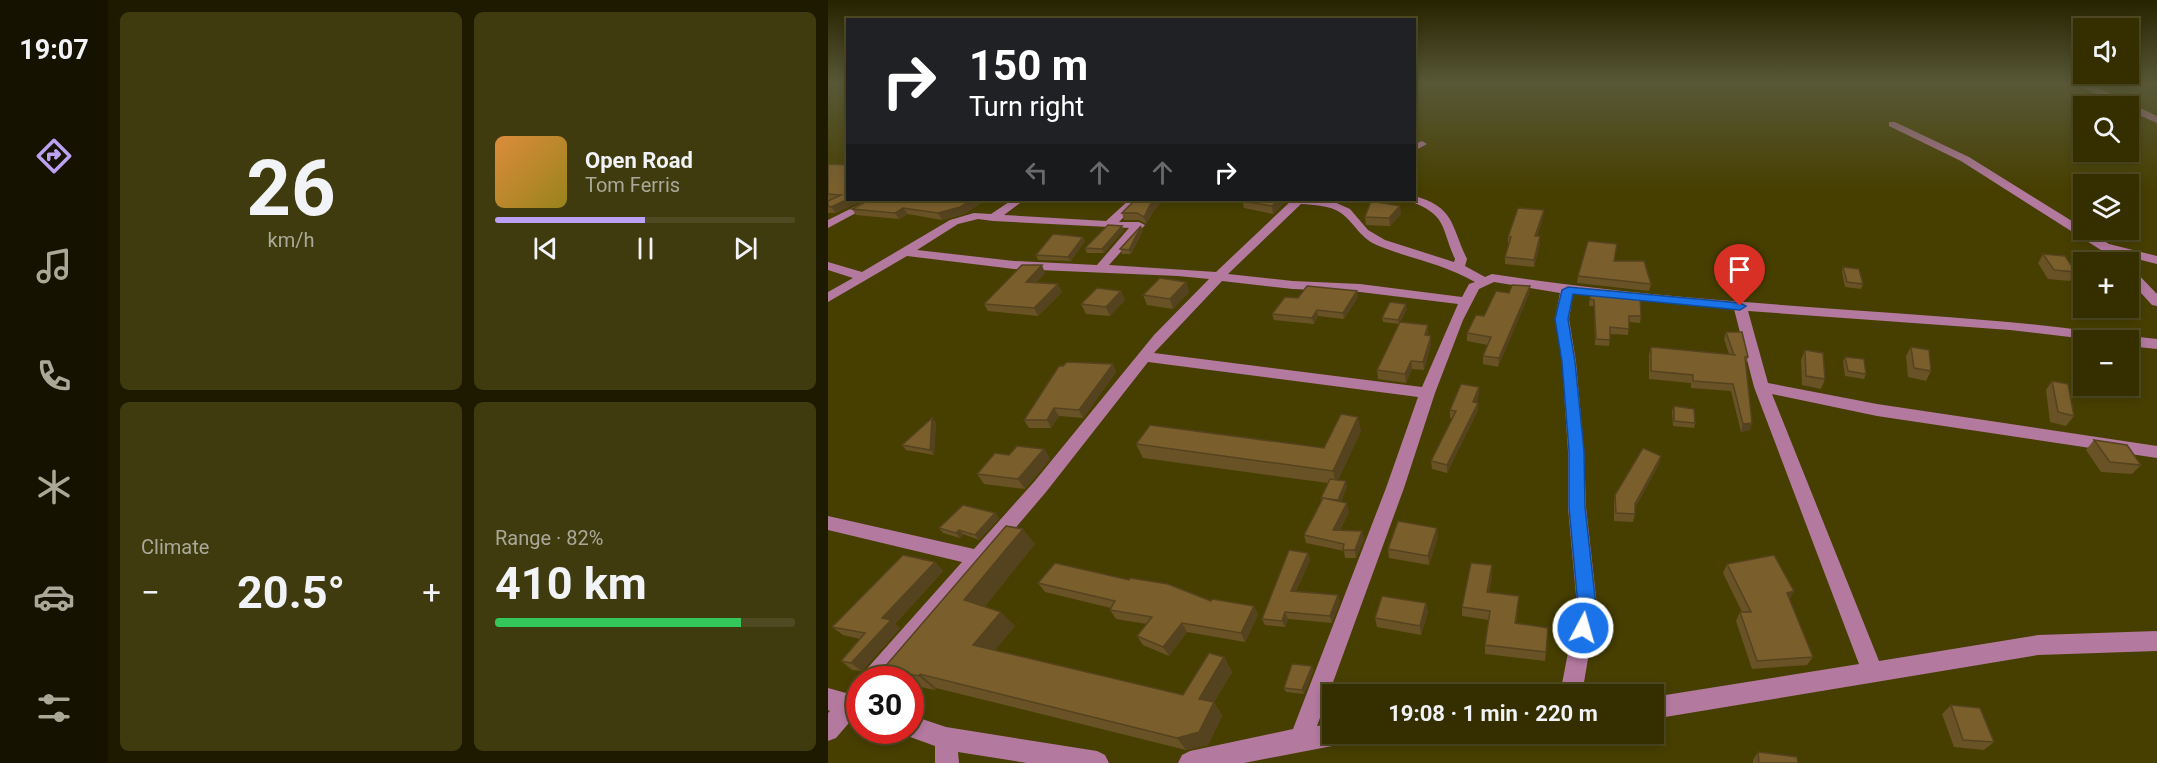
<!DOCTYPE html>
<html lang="en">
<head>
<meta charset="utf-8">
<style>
	:root { --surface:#352f00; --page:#403b0f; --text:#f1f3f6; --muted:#aaa999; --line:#4f4a22; --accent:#bca0f2 }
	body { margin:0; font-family:Roboto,sans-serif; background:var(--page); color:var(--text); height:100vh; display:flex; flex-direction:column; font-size:22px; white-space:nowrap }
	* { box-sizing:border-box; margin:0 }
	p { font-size:20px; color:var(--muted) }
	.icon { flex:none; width:33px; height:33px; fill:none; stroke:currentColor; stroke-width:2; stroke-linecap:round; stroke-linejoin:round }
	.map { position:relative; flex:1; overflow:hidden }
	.details { display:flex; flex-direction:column; gap:12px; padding:12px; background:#1d1a00; width:720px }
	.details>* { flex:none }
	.banner { position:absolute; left:18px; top:18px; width:570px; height:183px; border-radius:0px; box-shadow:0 3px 9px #0003,0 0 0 2px var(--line); background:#202124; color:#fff; overflow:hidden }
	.tools { position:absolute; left:1245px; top:18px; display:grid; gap:12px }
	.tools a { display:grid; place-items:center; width:66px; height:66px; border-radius:0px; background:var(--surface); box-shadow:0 3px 9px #0003,0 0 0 2px var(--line); font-size:30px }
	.speed { position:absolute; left:18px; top:666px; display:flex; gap:12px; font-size:30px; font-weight:700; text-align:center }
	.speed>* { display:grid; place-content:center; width:78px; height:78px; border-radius:50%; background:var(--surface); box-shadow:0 3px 9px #0003,0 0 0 2px var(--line); line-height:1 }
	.speed .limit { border:9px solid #d22; background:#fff; color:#111 }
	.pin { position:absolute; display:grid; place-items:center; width:51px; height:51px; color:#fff; margin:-62px -26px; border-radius:50% 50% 50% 0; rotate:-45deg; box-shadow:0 0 6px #0007 }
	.pin .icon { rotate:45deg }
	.me { position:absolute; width:66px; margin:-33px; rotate:6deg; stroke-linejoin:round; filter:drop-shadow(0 0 4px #0008) }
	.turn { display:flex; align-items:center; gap:21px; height:126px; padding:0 24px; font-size:27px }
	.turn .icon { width:78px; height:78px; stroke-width:2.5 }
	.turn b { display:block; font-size:42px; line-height:51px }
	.lanes { display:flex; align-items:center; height:57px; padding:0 24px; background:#0003; justify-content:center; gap:30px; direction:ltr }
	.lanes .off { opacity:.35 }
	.big { font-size:45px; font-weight:700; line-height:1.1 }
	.details .card { flex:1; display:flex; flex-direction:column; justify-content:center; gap:9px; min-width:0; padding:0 21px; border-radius:9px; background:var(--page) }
	.details .dial { align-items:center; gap:0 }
	.dial b { font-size:78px; line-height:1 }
	.song { display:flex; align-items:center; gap:18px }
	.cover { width:72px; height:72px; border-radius:9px; background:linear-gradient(135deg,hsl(30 70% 55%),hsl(50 70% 35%)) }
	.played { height:6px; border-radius:3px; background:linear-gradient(90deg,var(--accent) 50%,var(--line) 50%) }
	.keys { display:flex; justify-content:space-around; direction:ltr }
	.heat { display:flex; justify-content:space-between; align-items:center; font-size:33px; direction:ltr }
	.charge { height:9px; border-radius:4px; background:linear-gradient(90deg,#34c759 82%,var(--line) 0) }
	.details .tiles { flex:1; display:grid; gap:12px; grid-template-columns:repeat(2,1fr) }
	.trip { position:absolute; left:494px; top:684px; width:342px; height:60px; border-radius:0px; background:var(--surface); box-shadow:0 3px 9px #0003,0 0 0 2px var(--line); font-weight:700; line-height:60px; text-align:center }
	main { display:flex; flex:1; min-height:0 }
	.tab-bar { display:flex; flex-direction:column; width:108px; justify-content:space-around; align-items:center; background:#151300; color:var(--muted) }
	.tab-bar .icon { width:42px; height:42px }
	.tab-bar .active { color:var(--accent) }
	.tab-bar b { font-size:27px; color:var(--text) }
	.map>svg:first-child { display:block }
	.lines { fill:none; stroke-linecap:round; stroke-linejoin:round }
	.minor { fill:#b4799f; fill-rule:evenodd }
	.wall { fill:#695226 }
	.shaded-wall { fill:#55421f }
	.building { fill:#7a5f2c; stroke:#55421f; stroke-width:1.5 }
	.route { fill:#1a73e8; stroke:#114b97; stroke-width:1.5 }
</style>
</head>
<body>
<main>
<nav class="tab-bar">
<b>19:07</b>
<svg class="icon active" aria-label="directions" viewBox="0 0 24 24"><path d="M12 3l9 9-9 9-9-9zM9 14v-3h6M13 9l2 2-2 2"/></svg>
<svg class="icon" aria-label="music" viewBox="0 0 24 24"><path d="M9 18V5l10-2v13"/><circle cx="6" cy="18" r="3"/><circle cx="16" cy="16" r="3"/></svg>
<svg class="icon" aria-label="phone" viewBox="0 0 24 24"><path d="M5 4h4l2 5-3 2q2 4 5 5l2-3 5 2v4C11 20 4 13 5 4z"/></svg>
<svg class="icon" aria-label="climate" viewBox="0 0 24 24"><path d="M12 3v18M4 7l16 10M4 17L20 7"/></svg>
<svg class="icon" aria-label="car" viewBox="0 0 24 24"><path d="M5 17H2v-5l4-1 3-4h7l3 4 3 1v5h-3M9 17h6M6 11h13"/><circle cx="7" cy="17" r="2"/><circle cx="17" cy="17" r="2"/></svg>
<svg class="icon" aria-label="filters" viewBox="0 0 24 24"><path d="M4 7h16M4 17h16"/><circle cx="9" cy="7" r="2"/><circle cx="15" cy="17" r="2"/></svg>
</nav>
<section class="details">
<div class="tiles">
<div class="card dial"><b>26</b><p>km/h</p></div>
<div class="card">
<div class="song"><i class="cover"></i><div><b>Open Road</b><p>Tom Ferris</p></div></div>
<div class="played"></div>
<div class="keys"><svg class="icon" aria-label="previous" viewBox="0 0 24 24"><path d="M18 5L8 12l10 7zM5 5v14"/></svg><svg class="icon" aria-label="pause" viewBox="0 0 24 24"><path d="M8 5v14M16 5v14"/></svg><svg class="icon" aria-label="next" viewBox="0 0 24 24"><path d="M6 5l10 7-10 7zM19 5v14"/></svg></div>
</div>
<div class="card"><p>Climate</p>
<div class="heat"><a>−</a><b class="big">20.5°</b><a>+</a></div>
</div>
<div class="card"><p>Range · 82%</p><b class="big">410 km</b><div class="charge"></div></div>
</div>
</section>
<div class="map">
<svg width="1329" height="763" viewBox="0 0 1329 763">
	<rect width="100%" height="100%" fill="#473f00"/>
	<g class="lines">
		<g class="minor">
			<polygon points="1254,83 1260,83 1329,116 1329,123 1300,110 1300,106 1294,106 1254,87"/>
			<polygon points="1061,122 1067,122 1141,157 1281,244 1329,256 1329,264 1273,250 1133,161 1061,126"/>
			<polygon points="594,141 599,144 586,151 586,144"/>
			<path d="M586 196C627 207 623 226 639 259L637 266 657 277 664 274C835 301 1008 307 1180 322 1230 326 1279 334 1329 339V349L1300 346V340H1267L1182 330 920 311 940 383 1049 404 1329 446V458L1049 416 944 394 1051 661 1210 635 1329 631V651L1210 655 825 719V697L1031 664 926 387 906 309 745 294 741 319 748 362 756 451 758 507 769 606 754 694H732L749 606 740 507V451L734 362 727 319 732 293 666 282 651 289 635 320 607 393 576 488 489 726 504 724V734H528L525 742 416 763H350L354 755 362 751 465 729 558 488 590 397 320 362 218 492 58 680H33L36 672 134 562 0 530V516L146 549 206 482 326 335 381 279 350 276 186 269 79 256 0 302V292L25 278 0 270V262L34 272 122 220 146 213 163 214 184 200H196L176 215 278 221 301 200H312L291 222H311L317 225 281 265 388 272 464 200 504 201 522 209 540 230 557 240 626 262 627 259C612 226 620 216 582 201L581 200H586ZM473 204C486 205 501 205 513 213 527 223 532 239 551 246 583 259 616 264 647 282L641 284 634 297 532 284 465 281 400 274ZM150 219 165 221 301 228 269 265 186 261 89 250 130 224ZM394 281 465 289 532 292 630 304 594 387 326 353Z"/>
			<polygon points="40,200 52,200 0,228 0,220"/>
			<polygon points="1300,267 1304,268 1329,294 1329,306 1324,305 1300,279"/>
			<polygon points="32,683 32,717 26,717 8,738 0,741 0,713 2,711 0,710 0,688 18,693 24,686"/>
			<polygon points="82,715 118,727 269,751 277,755 281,763 199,763 130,752 131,763 107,763 107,746 74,734 73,730 82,730"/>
		</g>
	</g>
	<g class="wall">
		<polygon points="0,164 20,165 8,213 0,213"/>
		<polygon points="41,200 158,200 136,214 114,220 80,214 71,219 28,215 24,209"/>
		<polygon points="266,200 299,200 294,203"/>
		<polygon points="307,200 335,200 325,212 318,224 311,220 296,220 294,213"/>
		<polygon points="416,200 459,200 445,214 416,208 414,201"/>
		<polygon points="573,214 562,226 538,225 537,217"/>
		<polygon points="715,218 709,236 712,236 712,244 706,267 677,264 677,257 681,245 680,245 680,237"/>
		<polygon points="296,230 276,253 259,253 257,248"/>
		<polygon points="315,231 303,254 294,254 292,249"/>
		<polygon points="257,241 243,261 210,260 208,255"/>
		<polygon points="1215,254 1248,272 1242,281 1220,279 1210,263"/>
		<polygon points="787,261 823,284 821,291 749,283 750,276"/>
		<polygon points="1015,267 1035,284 1033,289 1017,287 1014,272"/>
		<polygon points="217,273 208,283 234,292 210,316 160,311 156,304"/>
		<polygon points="358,282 361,292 345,309 319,305 315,295"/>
		<polygon points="702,286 701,294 670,367 655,364 655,356 660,345 639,341 639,333 681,293"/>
		<polygon points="293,291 297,300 282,316 258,314 253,304"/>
		<polygon points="762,291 813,316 812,323 801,322 800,335 782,334 781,346 767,345 766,306 761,306"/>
		<polygon points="530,297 516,319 490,316 486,324 446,320 444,314 470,298"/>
		<polygon points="579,309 571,324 555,322 554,318"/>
		<polygon points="600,325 600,336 603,344 596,370 584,369 578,383 550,379 549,370"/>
		<polygon points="898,332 920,357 918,364 924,423 922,430 913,432 903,391 863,388 863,383 821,379 821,355 823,347 901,354 896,339"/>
		<polygon points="1083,347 1103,371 1098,381 1080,377 1078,356"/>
		<polygon points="977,350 997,379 993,389 974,385 973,360"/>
		<polygon points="1017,357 1038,374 1036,379 1017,376 1015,361"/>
		<polygon points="285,364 288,372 255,418 231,416 223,428 201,428 196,420"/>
		<polygon points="1224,381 1246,416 1238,426 1222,422 1218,390"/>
		<polygon points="651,394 648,402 650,410 619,473 604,469 603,461 625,418 622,418 622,410"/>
		<polygon points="846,406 867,423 866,428 845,426 844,411"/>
		<polygon points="104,418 108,423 106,455 78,450 74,445"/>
		<polygon points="533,431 510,480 519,486 513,502 521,512 512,530 534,531 536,539 528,558 517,558 516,551 478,543 476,535 494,501 493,498 500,483 315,458 308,444 496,448"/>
		<polygon points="1266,440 1313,465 1304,474 1273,472 1258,450"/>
		<polygon points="216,449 222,459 197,489 156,484 149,474 181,455"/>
		<polygon points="833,456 831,464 807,508 807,514 805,522 786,521 786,503 787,495"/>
		<polygon points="167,513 171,518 151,540 135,534 132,538 115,533 111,528"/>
		<polygon points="610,537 601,565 561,558 560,549"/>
		<polygon points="207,544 157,606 187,626 167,650 355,695 396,657 404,672 386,702 394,716 380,745 358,750 108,688 107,690 82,685 82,680 68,680 55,669"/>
		<polygon points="480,553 482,560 468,591 512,601 504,623 460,619 457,627 437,625 434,619"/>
		<polygon points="107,562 115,571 67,624 72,628 34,671 24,670 13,661 32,639 15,635 4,627"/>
		<polygon points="899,564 962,600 985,657 979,665 924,669 908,621 912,612 914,612 895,573"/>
		<polygon points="664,575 661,592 690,605 688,624 720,628 717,661 657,654 657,645 661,620 634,616 634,607"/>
		<polygon points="210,583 426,606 430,615 417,642 359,632 341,656 315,645 309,636 319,624 288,619 282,610 283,608 217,592"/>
		<polygon points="598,603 600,612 593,635 549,627 547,618"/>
		<polygon points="484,666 485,671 476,694 458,692 456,688"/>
		<polygon points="1123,705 1166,742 1156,750 1126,747 1114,714"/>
		<polygon points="930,752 970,763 925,763 925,760"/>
	</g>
	<g class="shaded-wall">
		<polygon points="20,199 20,200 36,200 8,213 3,207"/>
		<polygon points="144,200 158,200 136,214 114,220 110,213"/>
		<polygon points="292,200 299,200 294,203"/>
		<polygon points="327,200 335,200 325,212 318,224 316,217 322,205"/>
		<polygon points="450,200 459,200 445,214 444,206"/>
		<polygon points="572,206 573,214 562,226 561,218"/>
		<polygon points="75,208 80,214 71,219 67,213"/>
		<polygon points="716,210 715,218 707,244 707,236"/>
		<polygon points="294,226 296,230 276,253 274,249"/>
		<polygon points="313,226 315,231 303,254 301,250"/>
		<polygon points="712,236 712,244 706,267 706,260"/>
		<polygon points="255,237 257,241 243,261 240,257"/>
		<polygon points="214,265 217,273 202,289 198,282"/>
		<polygon points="358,282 361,292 345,309 342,299"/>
		<polygon points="230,284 234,292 210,316 206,308"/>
		<polygon points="702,286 701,294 670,367 671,358"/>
		<polygon points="293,291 297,300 282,316 278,307"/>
		<polygon points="529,291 530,297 516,319 515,313"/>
		<polygon points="578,304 579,309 571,324 570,320"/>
		<polygon points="489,310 490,316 486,324 484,318"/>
		<polygon points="600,325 600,333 598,344 597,335"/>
		<polygon points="603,336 603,344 596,370 595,362"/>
		<polygon points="583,361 584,369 578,383 577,374"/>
		<polygon points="285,364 288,372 255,418 251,410"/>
		<polygon points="651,387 651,394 646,409 645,402"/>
		<polygon points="650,403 650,410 619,473 619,465"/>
		<polygon points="226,408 231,416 223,428 219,420"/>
		<polygon points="530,417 533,431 508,484 505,471"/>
		<polygon points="104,418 108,423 106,455 102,450"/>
		<polygon points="924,423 922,430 913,432 915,424"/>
		<polygon points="216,449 222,459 197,489 190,479"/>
		<polygon points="833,456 831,464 805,512 807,504"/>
		<polygon points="518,481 519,486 512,505 510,500"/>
		<polygon points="519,503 521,512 508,538 505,530"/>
		<polygon points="167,513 171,518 151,540 147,535"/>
		<polygon points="609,528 610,537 601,565 600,556"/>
		<polygon points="195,529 207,544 150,615 136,600"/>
		<polygon points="131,530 135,534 132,538 128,533"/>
		<polygon points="534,531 536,539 528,558 527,550"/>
		<polygon points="480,553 482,560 465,597 463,591"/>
		<polygon points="107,562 115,571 67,624 72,628 34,671 23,663 54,618"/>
		<polygon points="664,565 664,575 659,601 659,592"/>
		<polygon points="966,591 961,601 959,593"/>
		<polygon points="510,595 512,601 504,623 502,616"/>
		<polygon points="598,603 600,612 593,635 592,626"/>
		<polygon points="426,606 430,615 417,642 413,633"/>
		<polygon points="173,612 187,626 160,659 145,645"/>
		<polygon points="457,612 460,619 457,627 454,621"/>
		<polygon points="354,623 359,632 341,656 335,647"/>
		<polygon points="396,657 404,672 380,712 371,699"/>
		<polygon points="484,666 485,671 476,694 474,690"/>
		<polygon points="92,674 108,688 107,690 91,676"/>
		<polygon points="386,702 394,716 380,745 358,750 349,738"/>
	</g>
	<g class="building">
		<polygon points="0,164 20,165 20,199 3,207 0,206 0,201 13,195 0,194"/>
		<polygon points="41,200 144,200 132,207 110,213 75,208 67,213 24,209"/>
		<polygon points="307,200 327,200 322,205 316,217 309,213 294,213"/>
		<polygon points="416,200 450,200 444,206 414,201"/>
		<polygon points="543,201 572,206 561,218 537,217"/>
		<polygon points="690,208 716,210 707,236 712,236 706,260 677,257 683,237 680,237"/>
		<polygon points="280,225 294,226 274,249 257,248"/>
		<polygon points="313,226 301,250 292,249"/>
		<polygon points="225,234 255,237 240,257 208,255"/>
		<polygon points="760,241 789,244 786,261 816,261 823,284 750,276"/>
		<polygon points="1215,254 1237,256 1248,272 1226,270"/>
		<polygon points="194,265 214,265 198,282 230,284 206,308 156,304"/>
		<polygon points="1015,267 1031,269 1035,284 1019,282"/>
		<polygon points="332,278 358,282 342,299 315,295"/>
		<polygon points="684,285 702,286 671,358 655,356 663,337 639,333 648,315 656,316 668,291 681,293"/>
		<polygon points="479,286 529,291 515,313 489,310 484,318 444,314 457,297 470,298"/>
		<polygon points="269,288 293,291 278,307 253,304"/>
		<polygon points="762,291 812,296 813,316 801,316 801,329 782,327 782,340 768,339 766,300 762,299"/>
		<polygon points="562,302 578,304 570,320 554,318"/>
		<polygon points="572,322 600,325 597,335 603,336 595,362 583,361 577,374 549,370"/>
		<polygon points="898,332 914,332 920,357 917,357 924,423 915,424 905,384 865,381 865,375 823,371 823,347 908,355 906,355"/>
		<polygon points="1083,347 1101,350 1103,371 1086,368"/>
		<polygon points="977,350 995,353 997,379 978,376"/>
		<polygon points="1017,357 1036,359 1038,374 1020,371"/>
		<polygon points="239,362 285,364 251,410 226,408 219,420 196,420 231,366 235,366"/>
		<polygon points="1224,381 1240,384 1246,416 1230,412"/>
		<polygon points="633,384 651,387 645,402 650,403 619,465 603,461 628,411 622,410"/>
		<polygon points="846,406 866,409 867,423 846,421"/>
		<polygon points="513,414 530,417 505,471 308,444 322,425 496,448"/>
		<polygon points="104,418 102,450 74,445"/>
		<polygon points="1266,440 1299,445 1313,465 1282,462"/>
		<polygon points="189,446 216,449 190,479 149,474 167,453 181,455"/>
		<polygon points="815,448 833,456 807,504 807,514 788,513 787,495"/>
		<polygon points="502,479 518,481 510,500 493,498"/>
		<polygon points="495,498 519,503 505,530 534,531 527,550 515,550 516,544 476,535"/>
		<polygon points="135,505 167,513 147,535 131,530 128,533 111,528"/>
		<polygon points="570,521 609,528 600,556 560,549"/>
		<polygon points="178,526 195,529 136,600 173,612 145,645 355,695 381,653 396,657 371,699 386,702 371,732 349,738 92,674 91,676 55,669"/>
		<polygon points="461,550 480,553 463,591 510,595 502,616 457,612 454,621 434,619"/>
		<polygon points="75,555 107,562 54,618 63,620 23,663 13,661 37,633 4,627"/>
		<polygon points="946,555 966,591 959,593 985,657 929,661 912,612 923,612 899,564"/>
		<polygon points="227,563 301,580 302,578 340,584 383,601 384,599 426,606 413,633 354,623 335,647 309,636 324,617 282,610 287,601 210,583"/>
		<polygon points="643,563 664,565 659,592 691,596 687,623 720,628 718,652 657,645 662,611 634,607"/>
		<polygon points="554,596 598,603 592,626 547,618"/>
		<polygon points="464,664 484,666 474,690 456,688"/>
		<polygon points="1123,705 1152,708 1166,742 1135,740"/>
		<polygon points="930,752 969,757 970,763 931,763"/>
	</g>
	<linearGradient id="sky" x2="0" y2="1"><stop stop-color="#272300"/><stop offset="0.44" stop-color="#585837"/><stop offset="1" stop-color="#585837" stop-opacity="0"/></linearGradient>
	<rect width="1329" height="190" fill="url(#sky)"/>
	<polygon class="route" points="740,287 912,303 918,306 912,310 745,294 740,319 747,362 756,451 757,507 768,606 762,634 755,637 749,634 746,628 750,606 741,507 741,451 734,362 727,319 734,290"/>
</svg>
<div class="tools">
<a><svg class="icon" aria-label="sound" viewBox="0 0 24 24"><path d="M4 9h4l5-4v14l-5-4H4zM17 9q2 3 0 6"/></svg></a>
<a><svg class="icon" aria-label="search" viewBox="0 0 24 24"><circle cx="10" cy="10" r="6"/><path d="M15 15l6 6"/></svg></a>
<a><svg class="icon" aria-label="layers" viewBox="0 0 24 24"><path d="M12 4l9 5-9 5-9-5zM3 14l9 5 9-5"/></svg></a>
<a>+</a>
<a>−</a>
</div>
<div class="speed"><div class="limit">30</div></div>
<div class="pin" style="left:912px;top:306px;background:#d93025"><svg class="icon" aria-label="arrive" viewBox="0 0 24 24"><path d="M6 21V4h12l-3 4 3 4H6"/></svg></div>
<svg class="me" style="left:755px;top:628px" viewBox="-20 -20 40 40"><circle r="17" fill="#1a73e8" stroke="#fff" stroke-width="3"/><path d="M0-11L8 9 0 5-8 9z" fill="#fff"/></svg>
<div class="trip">19:08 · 1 min · 220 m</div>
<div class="banner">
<div class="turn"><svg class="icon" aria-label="right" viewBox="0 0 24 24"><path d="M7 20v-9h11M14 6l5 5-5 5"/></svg><div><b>150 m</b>Turn right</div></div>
<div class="lanes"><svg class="icon off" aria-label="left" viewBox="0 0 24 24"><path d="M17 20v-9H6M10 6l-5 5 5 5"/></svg><svg class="icon off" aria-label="ahead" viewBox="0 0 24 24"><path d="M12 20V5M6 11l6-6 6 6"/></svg><svg class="icon off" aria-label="ahead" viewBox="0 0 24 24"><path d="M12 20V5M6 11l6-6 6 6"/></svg><svg class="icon" aria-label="right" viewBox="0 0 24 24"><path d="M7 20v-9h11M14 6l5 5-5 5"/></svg></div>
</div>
</div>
</main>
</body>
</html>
